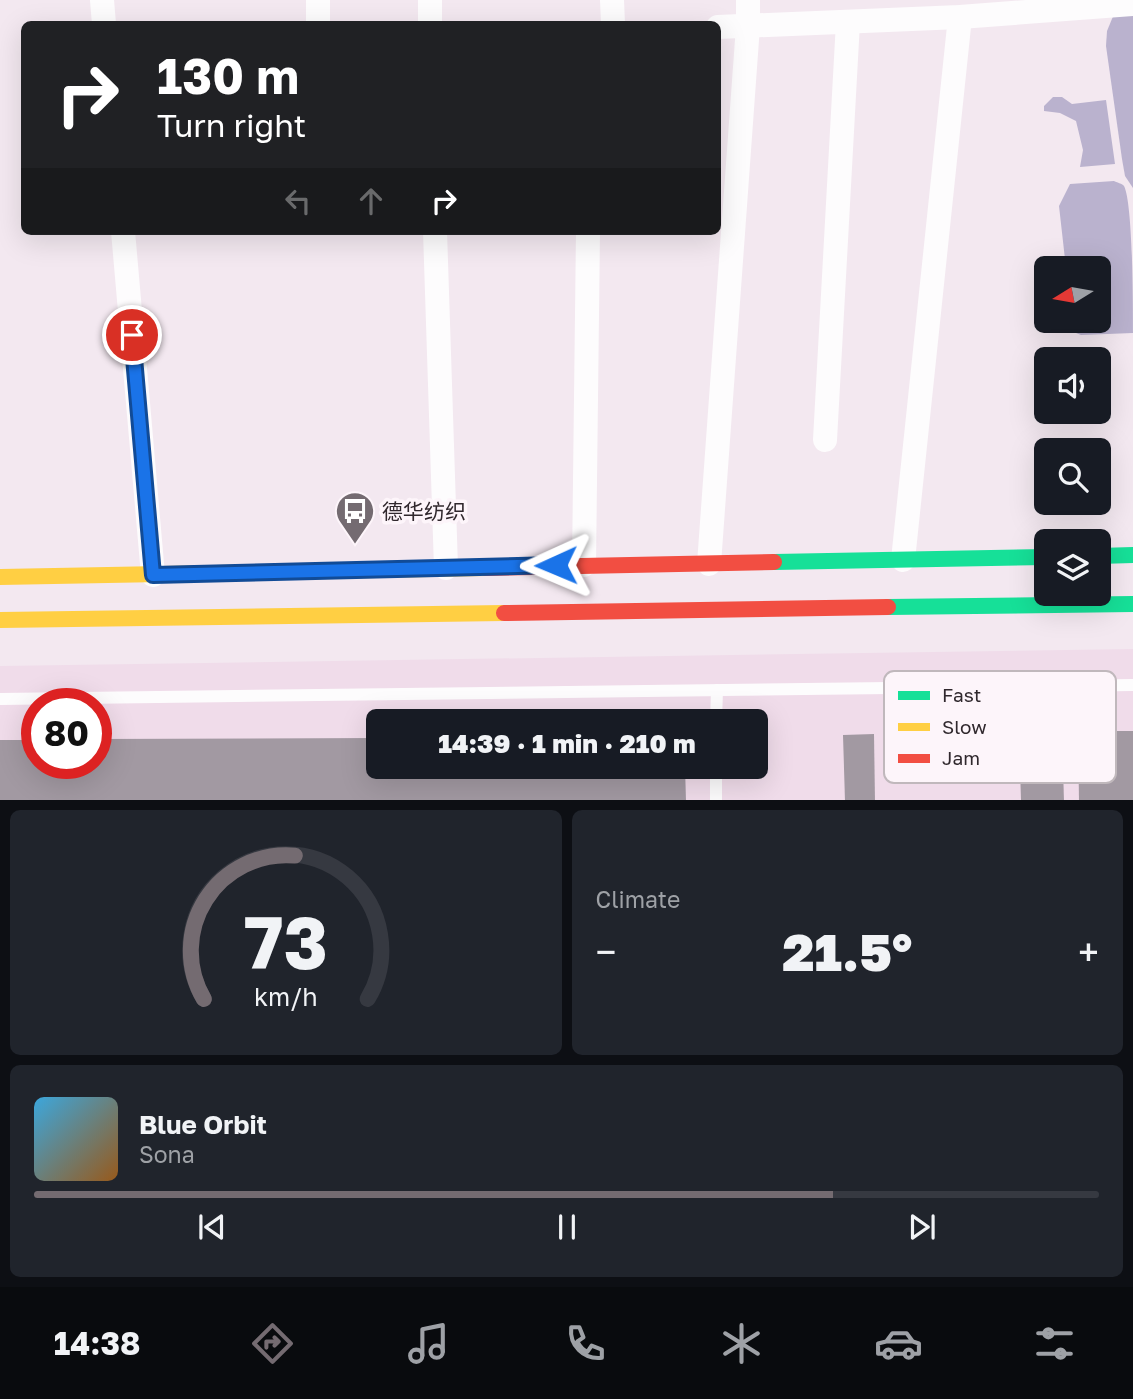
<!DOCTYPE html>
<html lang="en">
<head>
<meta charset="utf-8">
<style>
	:root { --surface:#171b24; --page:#20242c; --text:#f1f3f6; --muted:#9ea1a6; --line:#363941; --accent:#746b71 }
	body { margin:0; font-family:"Golos Text","Noto Sans SC",sans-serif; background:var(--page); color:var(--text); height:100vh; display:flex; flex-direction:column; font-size:26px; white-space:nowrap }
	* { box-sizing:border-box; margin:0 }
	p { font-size:23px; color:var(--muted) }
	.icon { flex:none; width:38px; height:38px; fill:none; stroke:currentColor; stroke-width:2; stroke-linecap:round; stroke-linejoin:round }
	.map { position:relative; height:800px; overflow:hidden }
	.panel { display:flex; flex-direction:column; gap:10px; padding:10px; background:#0d0f14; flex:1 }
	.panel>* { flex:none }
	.guide { position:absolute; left:21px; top:21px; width:700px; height:214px; border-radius:10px; box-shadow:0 7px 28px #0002; background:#202124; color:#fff; overflow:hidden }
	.needle { width:46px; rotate:259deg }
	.buttons { position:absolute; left:1034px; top:256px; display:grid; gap:14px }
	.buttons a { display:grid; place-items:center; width:77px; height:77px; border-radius:10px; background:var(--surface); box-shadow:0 7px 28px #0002; font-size:35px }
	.speed { position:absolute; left:21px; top:688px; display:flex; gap:14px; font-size:35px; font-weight:700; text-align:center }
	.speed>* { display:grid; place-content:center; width:91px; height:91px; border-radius:50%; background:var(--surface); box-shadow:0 7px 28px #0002; line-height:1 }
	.speed .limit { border:10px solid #d22; background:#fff; color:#111 }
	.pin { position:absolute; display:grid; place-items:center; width:60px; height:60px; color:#fff; margin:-30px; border:4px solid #fff; border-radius:50%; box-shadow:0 2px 7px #0007 }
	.me { position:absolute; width:77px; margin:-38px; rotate:269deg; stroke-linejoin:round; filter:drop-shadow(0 0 5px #0008) }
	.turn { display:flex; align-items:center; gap:24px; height:147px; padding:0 21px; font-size:32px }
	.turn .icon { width:91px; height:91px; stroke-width:2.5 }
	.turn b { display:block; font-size:49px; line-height:60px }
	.lanes { display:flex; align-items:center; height:66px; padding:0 21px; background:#0003; justify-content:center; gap:35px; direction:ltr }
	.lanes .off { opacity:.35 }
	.big { font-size:52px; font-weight:800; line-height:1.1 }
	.panel .tile { flex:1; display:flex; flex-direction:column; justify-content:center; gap:10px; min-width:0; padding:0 24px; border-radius:10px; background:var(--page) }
	.panel .dial { align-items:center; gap:0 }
	.dial svg { height:182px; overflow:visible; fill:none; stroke:var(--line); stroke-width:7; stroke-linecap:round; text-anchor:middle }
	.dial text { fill:var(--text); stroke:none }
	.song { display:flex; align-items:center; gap:21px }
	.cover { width:84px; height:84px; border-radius:10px; background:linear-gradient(135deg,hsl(200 70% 55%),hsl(30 70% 35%)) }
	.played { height:7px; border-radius:4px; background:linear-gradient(90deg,var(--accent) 75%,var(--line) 75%) }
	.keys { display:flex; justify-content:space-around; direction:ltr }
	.heat { display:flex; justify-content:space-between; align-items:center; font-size:38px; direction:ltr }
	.panel .tiles { flex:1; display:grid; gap:10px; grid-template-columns:1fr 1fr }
	.tile:last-child { grid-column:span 2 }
	.trip { position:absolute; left:366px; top:709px; width:402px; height:70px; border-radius:10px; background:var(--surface); box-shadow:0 7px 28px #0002; font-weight:800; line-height:70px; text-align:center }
	.menu { display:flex; height:112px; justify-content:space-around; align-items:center; background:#090b0e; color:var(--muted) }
	.menu .icon { width:49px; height:49px }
	.menu .active { color:var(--accent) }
	.menu b { font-size:32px; color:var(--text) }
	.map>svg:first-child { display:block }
	.built { fill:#f0dcea; fill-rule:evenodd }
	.water { fill:#bab2ce }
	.building { fill:#a299a2 }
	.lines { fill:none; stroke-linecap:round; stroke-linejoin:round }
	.lane { stroke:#fdfcfd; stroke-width:12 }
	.street { stroke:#fdfcfd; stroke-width:24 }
	.fast { stroke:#16e098; stroke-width:16 }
	.slow { stroke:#ffcf43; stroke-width:16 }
	.jam { stroke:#f24e42; stroke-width:16 }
	.route-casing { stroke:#114b97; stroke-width:18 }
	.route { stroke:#1a73e8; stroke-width:12 }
	.labels { text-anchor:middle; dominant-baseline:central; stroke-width:7; stroke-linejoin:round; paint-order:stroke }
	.poi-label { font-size:21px; fill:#30282d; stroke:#fdf5fa; text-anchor:start }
	.key { fill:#fdf5fa; stroke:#c0b8bc; stroke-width:2 }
	.key-label { font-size:19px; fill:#30282d }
</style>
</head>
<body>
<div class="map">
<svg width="1133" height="801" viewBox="0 0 1133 801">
	<rect width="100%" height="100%" fill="#f3e8f0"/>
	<path class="built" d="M1133 649V800H0V666ZM37 704H96V763H37ZM378 721H756V766H378Z"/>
	<g class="water">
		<polygon points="1133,9 1133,188 1125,176 1122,159 1106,46 1107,31 1114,14"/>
		<polygon points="1053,97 1062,97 1072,104 1106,100 1115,164 1080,167 1083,150 1076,121 1060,113 1044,111 1044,106"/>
		<path d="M1114 181C1116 182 1123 184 1124 186 1133 203 1133 307 1133 333L1081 335 1076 333 1072 320H1099V268H1066L1059 206 1070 184Z"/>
	</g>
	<g class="building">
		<polygon points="1078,731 1133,731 1133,801 1079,801"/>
		<polygon points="874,734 875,801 845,801 843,735"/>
		<polygon points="1062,735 1064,801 1021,801 1019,737"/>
		<polygon points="378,738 378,766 685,766 686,801 0,801 0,740 37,740 37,763 96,763 96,739"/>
	</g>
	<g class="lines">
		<g class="lane">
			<polyline points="0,699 1133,685"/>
			<polyline points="716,721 717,690"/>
			<polyline points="716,801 716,766"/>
		</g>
		<g class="street">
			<polyline points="102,0 104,24"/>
			<polyline points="612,0 613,24"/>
			<polyline points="318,24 318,0"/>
			<polyline points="430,24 430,0"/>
			<polyline points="718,27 960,17 1133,4"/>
			<polyline points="123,231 153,575"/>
			<polyline points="435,231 446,568"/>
			<polyline points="825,440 848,22"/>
			<polyline points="903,560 960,17"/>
			<polyline points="709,564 748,26 748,0"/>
			<polyline points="584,565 588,231"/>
		</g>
		<g class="fast">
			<polyline points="1099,556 1133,555"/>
			<polyline points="774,562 1046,557"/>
			<polyline points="888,607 1133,604"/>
		</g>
		<g class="slow">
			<polyline points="0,577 486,568"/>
			<polyline points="0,620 504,613"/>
		</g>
		<g class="jam">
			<polyline points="486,568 774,562"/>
			<polyline points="504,613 888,607"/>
		</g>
	</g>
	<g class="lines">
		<g class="route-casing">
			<polyline id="route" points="132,335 153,575 556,565"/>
		</g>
		<use href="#route" class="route"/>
	</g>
	<defs>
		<g id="bus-pin" transform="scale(2.0125)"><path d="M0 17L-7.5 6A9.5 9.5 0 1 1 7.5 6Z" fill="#746b71" stroke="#fdf5fa"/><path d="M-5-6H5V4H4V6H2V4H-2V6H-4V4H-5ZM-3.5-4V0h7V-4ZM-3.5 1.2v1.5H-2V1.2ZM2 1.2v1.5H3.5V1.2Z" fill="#fff"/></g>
	</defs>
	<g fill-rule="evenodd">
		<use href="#bus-pin" x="355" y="511"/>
	</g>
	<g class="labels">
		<g class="poi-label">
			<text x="382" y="511">德华纺织</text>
		</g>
	</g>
	<rect x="884" y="671" width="232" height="112" rx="10" class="key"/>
	<rect x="898" y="691" width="32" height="9" fill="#16e098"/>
	<rect x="898" y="723" width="32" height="8" fill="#ffcf43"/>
	<rect x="898" y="754" width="32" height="9" fill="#f24e42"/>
	<g class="key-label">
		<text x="942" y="702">Fast</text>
		<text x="942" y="734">Slow</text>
		<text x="942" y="765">Jam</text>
	</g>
</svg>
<div class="buttons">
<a><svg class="needle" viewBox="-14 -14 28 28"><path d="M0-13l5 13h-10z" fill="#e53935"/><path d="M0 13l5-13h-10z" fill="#9ea1a6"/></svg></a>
<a><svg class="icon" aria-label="sound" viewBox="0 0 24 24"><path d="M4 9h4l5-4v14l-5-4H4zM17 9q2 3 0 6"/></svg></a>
<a><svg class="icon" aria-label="search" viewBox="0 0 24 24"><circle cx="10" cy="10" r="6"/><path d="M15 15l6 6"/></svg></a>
<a><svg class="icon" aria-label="layers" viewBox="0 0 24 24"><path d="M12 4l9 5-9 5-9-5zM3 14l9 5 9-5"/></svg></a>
</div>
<div class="speed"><div class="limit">80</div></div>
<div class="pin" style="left:132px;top:335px;background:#d93025"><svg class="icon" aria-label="arrive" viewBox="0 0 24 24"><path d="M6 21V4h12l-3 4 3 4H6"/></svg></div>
<svg class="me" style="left:556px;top:565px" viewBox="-20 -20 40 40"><path d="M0-17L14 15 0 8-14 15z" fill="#1a73e8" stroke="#fff" stroke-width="4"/></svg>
<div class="trip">14:39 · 1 min · 210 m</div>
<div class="guide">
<div class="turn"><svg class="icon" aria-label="right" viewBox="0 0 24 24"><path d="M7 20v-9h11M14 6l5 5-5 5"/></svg><div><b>130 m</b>Turn right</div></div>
<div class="lanes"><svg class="icon off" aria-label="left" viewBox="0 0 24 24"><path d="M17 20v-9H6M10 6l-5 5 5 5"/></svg><svg class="icon off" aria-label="ahead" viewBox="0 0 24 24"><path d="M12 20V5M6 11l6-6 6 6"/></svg><svg class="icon" aria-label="right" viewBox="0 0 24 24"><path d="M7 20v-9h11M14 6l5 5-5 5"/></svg></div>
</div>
</div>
<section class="panel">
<div class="tiles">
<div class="tile dial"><svg viewBox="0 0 100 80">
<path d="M14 69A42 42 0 1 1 86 69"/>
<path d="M14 69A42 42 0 0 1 54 6" stroke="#746b71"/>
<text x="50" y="56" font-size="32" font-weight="700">73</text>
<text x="50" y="72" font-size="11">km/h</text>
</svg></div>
<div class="tile"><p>Climate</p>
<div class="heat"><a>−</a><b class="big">21.5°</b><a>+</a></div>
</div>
<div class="tile">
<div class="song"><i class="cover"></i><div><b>Blue Orbit</b><p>Sona</p></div></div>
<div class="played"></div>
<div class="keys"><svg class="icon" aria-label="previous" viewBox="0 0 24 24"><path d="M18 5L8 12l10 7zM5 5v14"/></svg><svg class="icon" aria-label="pause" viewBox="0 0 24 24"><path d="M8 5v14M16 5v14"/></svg><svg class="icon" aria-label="next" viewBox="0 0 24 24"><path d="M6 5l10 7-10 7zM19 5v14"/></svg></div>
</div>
</div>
</section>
<nav class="menu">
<b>14:38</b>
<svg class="icon active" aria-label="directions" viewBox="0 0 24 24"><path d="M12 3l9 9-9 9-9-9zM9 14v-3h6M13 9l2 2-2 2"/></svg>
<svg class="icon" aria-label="music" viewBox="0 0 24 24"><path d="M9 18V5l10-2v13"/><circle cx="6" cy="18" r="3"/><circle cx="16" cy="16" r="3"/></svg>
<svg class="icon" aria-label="phone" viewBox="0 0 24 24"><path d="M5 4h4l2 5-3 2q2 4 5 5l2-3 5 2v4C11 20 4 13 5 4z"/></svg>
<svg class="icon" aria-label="climate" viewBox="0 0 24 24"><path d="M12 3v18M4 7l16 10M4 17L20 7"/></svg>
<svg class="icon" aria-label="car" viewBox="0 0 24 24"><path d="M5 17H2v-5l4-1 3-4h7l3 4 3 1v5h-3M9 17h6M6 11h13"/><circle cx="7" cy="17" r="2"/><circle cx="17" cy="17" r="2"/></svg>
<svg class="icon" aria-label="filters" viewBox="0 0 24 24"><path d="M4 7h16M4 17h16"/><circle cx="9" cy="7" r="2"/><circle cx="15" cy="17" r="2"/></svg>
</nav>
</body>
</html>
